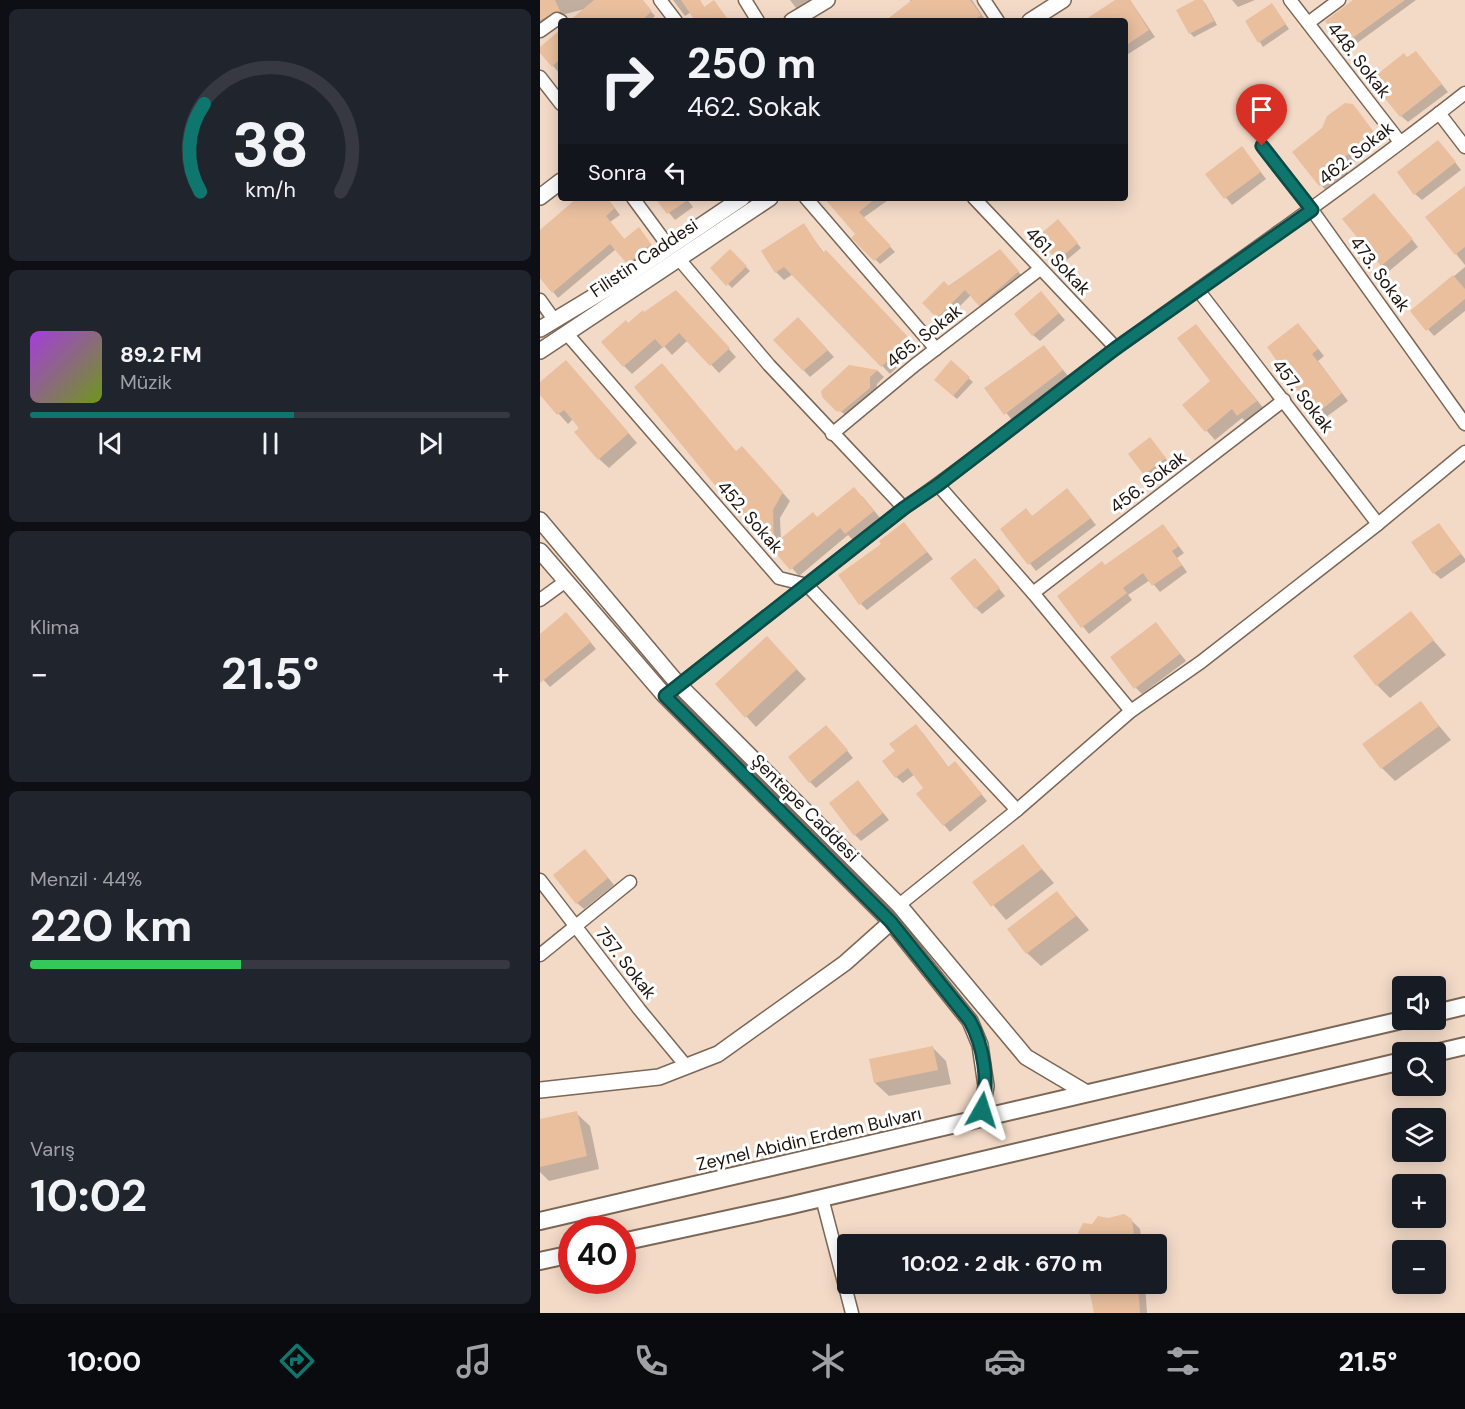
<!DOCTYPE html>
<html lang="tr">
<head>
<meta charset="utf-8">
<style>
	:root { --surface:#171b24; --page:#20242c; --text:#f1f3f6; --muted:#9ea1a6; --line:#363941; --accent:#0f766e }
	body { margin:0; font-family:"DM Sans",sans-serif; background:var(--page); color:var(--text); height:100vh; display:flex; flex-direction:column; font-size:22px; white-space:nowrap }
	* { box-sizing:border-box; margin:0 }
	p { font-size:20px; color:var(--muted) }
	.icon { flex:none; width:33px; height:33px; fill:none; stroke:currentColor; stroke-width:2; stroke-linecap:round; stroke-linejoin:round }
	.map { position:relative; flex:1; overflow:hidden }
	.panel { display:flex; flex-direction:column; gap:9px; padding:9px; background:#0d0f14; width:540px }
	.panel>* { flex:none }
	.hud { position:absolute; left:18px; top:18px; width:570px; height:183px; border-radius:6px; box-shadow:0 3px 15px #0003; background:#171b24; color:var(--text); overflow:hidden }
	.fabs { position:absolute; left:852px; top:976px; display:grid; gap:12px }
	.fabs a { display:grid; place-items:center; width:54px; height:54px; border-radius:6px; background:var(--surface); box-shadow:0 3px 15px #0003; font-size:30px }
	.speed { position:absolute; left:18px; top:1216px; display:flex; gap:12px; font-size:30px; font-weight:700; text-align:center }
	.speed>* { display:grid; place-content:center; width:78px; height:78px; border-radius:50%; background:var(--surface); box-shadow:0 3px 15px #0003; line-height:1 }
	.speed .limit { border:9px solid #d22; background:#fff; color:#111 }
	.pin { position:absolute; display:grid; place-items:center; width:51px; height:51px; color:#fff; margin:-62px -26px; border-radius:50% 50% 50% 0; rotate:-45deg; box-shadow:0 0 6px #0007 }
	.pin .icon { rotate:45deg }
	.me { position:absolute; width:66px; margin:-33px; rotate:6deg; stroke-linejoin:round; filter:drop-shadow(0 0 4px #0008) }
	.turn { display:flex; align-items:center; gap:21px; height:126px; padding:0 30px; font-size:27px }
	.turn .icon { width:78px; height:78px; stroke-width:2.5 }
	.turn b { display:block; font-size:42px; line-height:51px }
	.then { display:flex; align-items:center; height:57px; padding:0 30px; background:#0003; gap:12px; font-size:22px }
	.big { font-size:45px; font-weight:700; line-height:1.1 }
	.panel .tile { flex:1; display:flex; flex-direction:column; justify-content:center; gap:9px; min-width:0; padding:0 21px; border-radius:9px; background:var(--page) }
	.panel .dial { align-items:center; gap:0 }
	.dial svg { height:156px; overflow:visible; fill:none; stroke:var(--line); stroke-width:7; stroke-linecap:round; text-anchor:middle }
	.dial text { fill:var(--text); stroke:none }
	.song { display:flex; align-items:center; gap:18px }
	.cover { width:72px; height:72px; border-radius:9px; background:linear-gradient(135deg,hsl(280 70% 55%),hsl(80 70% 35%)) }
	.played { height:6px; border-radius:3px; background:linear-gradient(90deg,var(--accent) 55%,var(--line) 55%) }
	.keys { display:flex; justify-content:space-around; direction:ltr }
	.heat { display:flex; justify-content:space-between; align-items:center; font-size:33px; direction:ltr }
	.charge { height:9px; border-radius:4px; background:linear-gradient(90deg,#34c759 44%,var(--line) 0) }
	.trip { position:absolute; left:297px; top:1234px; width:330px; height:60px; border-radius:6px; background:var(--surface); box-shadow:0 3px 15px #0003; font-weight:700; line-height:60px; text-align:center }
	.menu { display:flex; height:96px; justify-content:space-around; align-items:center; background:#090b0e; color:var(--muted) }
	.menu .icon { width:42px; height:42px }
	.menu .current { color:var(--accent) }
	.menu b { font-size:27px; color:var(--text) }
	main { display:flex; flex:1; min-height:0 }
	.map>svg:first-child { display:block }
	.shadow { fill:#0003 }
	.building { fill:#e9bf9e }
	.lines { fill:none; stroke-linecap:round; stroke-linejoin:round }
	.minor-casing { stroke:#7c6655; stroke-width:15 }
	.tertiary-casing { stroke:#7c6655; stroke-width:18 }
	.secondary-casing { stroke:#7c6655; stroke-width:20 }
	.minor { stroke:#fff; stroke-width:12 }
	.tertiary { stroke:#fff; stroke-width:15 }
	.secondary { stroke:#fff; stroke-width:16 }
	.route-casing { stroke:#0a4d48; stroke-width:15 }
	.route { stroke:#0f766e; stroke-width:10 }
	.labels { text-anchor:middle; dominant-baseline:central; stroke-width:6; stroke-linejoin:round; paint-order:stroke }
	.street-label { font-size:18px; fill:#1d140e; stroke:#fff }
</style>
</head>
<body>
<main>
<section class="panel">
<div class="tile dial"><svg viewBox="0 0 100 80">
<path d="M14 69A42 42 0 1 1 86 69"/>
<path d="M14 69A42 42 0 0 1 16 24" stroke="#0f766e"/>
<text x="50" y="56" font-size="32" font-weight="700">38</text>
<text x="50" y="72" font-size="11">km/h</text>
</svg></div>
<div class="tile">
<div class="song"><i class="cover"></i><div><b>89.2 FM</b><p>Müzik</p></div></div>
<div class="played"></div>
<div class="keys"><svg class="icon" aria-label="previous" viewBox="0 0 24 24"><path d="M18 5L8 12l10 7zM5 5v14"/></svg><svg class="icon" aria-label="pause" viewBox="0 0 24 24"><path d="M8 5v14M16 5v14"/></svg><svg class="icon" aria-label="next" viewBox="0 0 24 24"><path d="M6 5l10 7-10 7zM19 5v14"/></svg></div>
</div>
<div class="tile"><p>Klima</p>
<div class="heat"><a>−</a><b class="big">21.5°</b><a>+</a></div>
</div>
<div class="tile"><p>Menzil · 44%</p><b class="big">220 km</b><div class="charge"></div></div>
<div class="tile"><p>Varış</p><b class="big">10:02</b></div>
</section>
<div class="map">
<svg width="925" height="1313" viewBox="0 0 925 1313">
	<rect width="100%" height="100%" fill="#f3dac7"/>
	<g class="shadow">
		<polygon points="0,0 100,0 115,16 110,21 32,21 45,9 18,16 0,25"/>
		<polygon points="133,0 159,0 165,8 189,21 157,21 151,12 145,16"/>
		<polygon points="250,0 279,0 259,12"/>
		<polygon points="370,0 432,0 446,21 347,21 371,2"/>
		<polygon points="578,0 590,0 615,37 585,56 585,21 545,21"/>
		<polygon points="658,0 665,3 677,25 654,37 650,33"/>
		<polygon points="692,0 715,0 698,7"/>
		<polygon points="816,0 876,0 809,49 804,44"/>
		<polygon points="732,5 749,29 723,47 707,22"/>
		<polygon points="21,30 21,75 0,51"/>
		<polygon points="876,52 908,92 868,122 861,116 867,59"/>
		<polygon points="813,106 839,139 838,145 804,169 809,174 787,192 754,152"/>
		<polygon points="905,149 921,170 882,200 875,194"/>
		<polygon points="708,155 726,179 692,205 667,174"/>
		<polygon points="925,189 925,265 887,218"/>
		<polygon points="35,198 67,198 80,215 70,222 85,240 99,229 116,251 93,269 76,249 18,298 0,275 0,231 37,200"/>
		<polygon points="117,198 146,198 153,207 135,220"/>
		<polygon points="291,198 351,198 323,218 355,252 340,264 313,238 317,234"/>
		<polygon points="841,201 878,247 848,272 842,265"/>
		<polygon points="263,225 284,253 377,348 350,374 253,274 244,280 236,272"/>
		<polygon points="522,225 541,248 522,264 518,260"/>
		<polygon points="190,251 210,271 192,288 172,268"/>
		<polygon points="459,251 484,278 446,311 431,295 404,322 384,303"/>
		<polygon points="925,267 925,311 894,336 872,311"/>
		<polygon points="507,299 525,320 500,341 493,335"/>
		<polygon points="144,300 196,357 179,373 148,340 132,355 124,346 92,374 84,366 89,325 104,314"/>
		<polygon points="264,325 294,357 270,377 235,340"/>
		<polygon points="656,326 725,410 708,424 702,418 675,440 644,405 672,382"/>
		<polygon points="764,331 784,356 778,361 808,401 782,420 776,414"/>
		<polygon points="504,347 529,377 472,420 446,388"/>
		<polygon points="411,363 433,382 417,399 400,384"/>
		<polygon points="310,367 338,371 344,377 337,384 336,395 308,417 290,403"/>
		<polygon points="35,371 97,443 69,468 59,459 33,419 28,424 0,393 0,384"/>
		<polygon points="614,443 629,463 610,478 590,454"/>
		<polygon points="196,453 210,456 250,501 240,518 241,541 322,496 341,519 314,541 308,535 259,576 202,511 201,513 193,505"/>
		<polygon points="533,496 556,525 496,571 462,529 486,510 493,517"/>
		<polygon points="364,524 393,559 327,610 321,604 343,544"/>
		<polygon points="899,525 925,559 925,562 901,579 894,573"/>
		<polygon points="623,526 644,553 637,558 647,572 620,592 610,580 588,595 592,600 549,634 519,597"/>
		<polygon points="441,566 465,596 442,614 436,608"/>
		<polygon points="870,613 906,655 850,698 837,685"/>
		<polygon points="33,621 56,649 10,687 0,676 0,636"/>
		<polygon points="616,624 646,661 602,694 596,688"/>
		<polygon points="227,638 266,679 216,727 177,684"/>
		<polygon points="880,703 911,740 855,781 842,768"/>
		<polygon points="382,732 409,768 421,770 447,801 410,832 378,794 385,788 375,774 363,783 356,777"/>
		<polygon points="293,733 313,758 276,788 270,782"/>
		<polygon points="318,782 349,820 321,841 315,835"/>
		<polygon points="482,846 514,883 466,920 434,882"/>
		<polygon points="51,857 74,885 44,909 37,903"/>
		<polygon points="517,893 549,930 501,966 487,953"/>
		<polygon points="393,1048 406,1061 411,1084 349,1096 335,1083"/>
		<polygon points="36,1113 50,1126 59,1169 9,1181 0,1172 0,1121"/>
		<polygon points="591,1220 600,1229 602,1245 542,1245 553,1225"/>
		<polygon points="550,1284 605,1284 607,1313 556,1313"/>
	</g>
	<g class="building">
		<polygon points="0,0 15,0 20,11 0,20"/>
		<polygon points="54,0 103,0 112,11 101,21 29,21"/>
		<polygon points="141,0 160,0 164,7 174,0 189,21 155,21"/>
		<polygon points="372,0 430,0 441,15 433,21 345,21"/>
		<polygon points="575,0 590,0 609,30 585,46 585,21 543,21"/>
		<polygon points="655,0 663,0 674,21 649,34 636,10"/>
		<polygon points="813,0 865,0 803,45 785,21"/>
		<polygon points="732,3 746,24 718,43 705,21"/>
		<polygon points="21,29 21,58 12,67 0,53 0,47"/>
		<polygon points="876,51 902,84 860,117 830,80 864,53 867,57"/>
		<polygon points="805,103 813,104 833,131 831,138 799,161 803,167 779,186 752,152 782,128 787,116"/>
		<polygon points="898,140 916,162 874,195 857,172"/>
		<polygon points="702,146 721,172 684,199 665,174"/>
		<polygon points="925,186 925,247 915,255 885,217"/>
		<polygon points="834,193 873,239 841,266 802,219"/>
		<polygon points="37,198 67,198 75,208 66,216 84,239 99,227 111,244 87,264 70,244 12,293 0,278 0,230"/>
		<polygon points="115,198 151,198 127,214"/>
		<polygon points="284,198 336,198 319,212 351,246 334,261 311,238 315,234"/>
		<polygon points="518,219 538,243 517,261 497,237"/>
		<polygon points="264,223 283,253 286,250 371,340 341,367 244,267 235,273 221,251"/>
		<polygon points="190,249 207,266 186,286 170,268"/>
		<polygon points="460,249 479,271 439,306 425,290 397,318 382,303 404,281 409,286"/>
		<polygon points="913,275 925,289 925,299 886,331 870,311"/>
		<polygon points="136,290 190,348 170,366 139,333 123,348 115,339 83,367 61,342 86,320 88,323 103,310 104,312"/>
		<polygon points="501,291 519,313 492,336 474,314"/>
		<polygon points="258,317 288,350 263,371 233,340"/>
		<polygon points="758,323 778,349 772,354 802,393 775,415 727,347"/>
		<polygon points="656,324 717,401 697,416 692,409 665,432 642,405 670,381 637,338"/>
		<polygon points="504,345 523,370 464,415 444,388"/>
		<polygon points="26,360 89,433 58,460 34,432 39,428 24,410 17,415 0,395 0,382"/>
		<polygon points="411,360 430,377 413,396 394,380"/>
		<polygon points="122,363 196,451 202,446 243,492 233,510 234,544 273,512 277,517 314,487 334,511 305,534 300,528 250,570 194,504 192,506 94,387"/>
		<polygon points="309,365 338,370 330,377 330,388 301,412 296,411 282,397 281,391"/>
		<polygon points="610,437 626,458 604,475 588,454"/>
		<polygon points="527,488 551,518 488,565 460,529 486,508 492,516"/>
		<polygon points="364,522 387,552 319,605 298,575 341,544 339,541"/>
		<polygon points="899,523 921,554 893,574 871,542"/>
		<polygon points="623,524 639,546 632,551 642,565 612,586 603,573 583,588 587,593 541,628 517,596 562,561 565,565"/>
		<polygon points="435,558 460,588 435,609 410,578"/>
		<polygon points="871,611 894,640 836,686 813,656"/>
		<polygon points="26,612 51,642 0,683 0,634"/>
		<polygon points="616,622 640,654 594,689 570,657"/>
		<polygon points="227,636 257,669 205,718 175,684"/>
		<polygon points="881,701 899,726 841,769 822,744"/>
		<polygon points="376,724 408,767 415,761 442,794 403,826 376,794 383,788 368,768 355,778 342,761 355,751 349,744"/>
		<polygon points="286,725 308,750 269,783 248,757"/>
		<polygon points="318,780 343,813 314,836 289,803"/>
		<polygon points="483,844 502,869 451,907 432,882"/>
		<polygon points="45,849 68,878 36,904 13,875"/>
		<polygon points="517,891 536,916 486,954 467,929"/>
		<polygon points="393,1046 398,1070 334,1083 329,1059"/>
		<polygon points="37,1111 47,1156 0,1167 0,1119"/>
		<polygon points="584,1214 592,1219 595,1245 540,1245 538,1233 543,1223 552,1224 558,1216 568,1218"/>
		<polygon points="548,1284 598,1284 600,1313 554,1313"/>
	</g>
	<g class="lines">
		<g class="minor-casing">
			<g id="minor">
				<polyline points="120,0 136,21"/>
				<polyline points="205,0 218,21"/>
				<polyline points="444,0 458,21"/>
				<polyline points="750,0 860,142"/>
				<polyline points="768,23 799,0"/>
				<polyline points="0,31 17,19 21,21"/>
				<polyline points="0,77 21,104"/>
				<polyline points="899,113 925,147"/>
				<polyline points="722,146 772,210 925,424"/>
				<polyline points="93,198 129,247"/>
				<polyline points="266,198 396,349"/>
				<polyline points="434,198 576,348"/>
				<polyline points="138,258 229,365 364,508"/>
				<polyline points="658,290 838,524"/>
				<polyline points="0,300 15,321"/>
				<polyline points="28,335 239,578 267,585 477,810"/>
				<polyline points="292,434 375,365 500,269"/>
				<polyline points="398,485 493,593 591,711"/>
				<polyline points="493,593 744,400"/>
				<polyline points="0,600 26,581"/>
				<path d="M125 696 364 508C438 458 506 399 578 347 694 263 812 182 925 93"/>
				<polyline points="0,880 99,1009 147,1067"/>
				<polyline points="359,905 477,810 591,711 661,662 838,524 925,452"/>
				<polyline points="0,955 90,882"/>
				<polyline points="282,1198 312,1313"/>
			</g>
		</g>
		<g class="tertiary-casing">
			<g id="tertiary">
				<polyline points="252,21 287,0"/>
				<polyline points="490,21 523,0"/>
				<polyline points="0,197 21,181"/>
				<polyline points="0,329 73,285 202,198"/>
				<polyline points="0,351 230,198"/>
				<polyline points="0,520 138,684 359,905 486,1057 545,1092"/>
				<polyline points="0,551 125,696 351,922 430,1021 440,1045 446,1086 440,1119"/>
				<polyline points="0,1090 119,1077 178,1054 305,963 351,922"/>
			</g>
		</g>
		<g class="secondary-casing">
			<g id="secondary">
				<polyline points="896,1013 925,1006"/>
				<polyline points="895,1053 925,1046"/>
				<polyline points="0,1221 862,1020"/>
				<polyline points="82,1242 248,1206 862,1061"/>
				<polyline points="0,1261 32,1254"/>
			</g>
		</g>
		<use href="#minor" class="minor"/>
		<use href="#tertiary" class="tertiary"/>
		<use href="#secondary" class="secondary"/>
	</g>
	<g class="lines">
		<g class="route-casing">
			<path id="route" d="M442 1110C449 1081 444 1047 430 1021L351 922 125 696 364 508 398 485 576 348 772 210 722 146"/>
		</g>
		<use href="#route" class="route"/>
	</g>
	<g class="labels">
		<g class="street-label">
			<text transform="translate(819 60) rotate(52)">448. Sokak</text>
			<text transform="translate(816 153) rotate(-38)">462. Sokak</text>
			<text transform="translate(104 258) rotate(-34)">Filistin Caddesi</text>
			<text transform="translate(518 261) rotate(47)">461. Sokak</text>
			<text transform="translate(840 274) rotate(54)">473. Sokak</text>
			<text transform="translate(384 336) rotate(-38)">465. Sokak</text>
			<text transform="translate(763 396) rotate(52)">457. Sokak</text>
			<text transform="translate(608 482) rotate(-37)">456. Sokak</text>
			<text transform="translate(210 517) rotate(49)">452. Sokak</text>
			<text transform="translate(265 808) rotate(45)">Şentepe Caddesi</text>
			<text transform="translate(86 963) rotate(52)">757. Sokak</text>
			<text transform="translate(269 1139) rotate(-13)">Zeynel Abidin Erdem Bulvarı</text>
		</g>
	</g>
</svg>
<div class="fabs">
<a><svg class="icon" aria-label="sound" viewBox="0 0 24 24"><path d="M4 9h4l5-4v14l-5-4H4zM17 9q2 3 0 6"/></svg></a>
<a><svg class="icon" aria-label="search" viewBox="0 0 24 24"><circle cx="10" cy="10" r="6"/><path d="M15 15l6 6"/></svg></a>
<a><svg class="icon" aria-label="layers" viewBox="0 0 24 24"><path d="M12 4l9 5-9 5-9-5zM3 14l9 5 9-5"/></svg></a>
<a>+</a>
<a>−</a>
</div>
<div class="speed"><div class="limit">40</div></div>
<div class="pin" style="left:722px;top:146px;background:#d93025"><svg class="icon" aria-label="arrive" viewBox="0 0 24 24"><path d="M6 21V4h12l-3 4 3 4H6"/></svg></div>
<svg class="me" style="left:442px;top:1110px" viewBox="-20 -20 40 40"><path d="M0-17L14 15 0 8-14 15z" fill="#0f766e" stroke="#fff" stroke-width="4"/></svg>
<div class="trip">10:02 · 2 dk · 670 m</div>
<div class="hud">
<div class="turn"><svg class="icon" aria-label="right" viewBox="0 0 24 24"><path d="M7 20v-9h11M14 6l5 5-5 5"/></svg><div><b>250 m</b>462. Sokak</div></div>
<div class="then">Sonra<svg class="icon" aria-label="left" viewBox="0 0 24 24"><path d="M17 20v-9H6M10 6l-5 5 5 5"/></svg></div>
</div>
</div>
</main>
<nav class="menu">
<b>10:00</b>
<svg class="icon current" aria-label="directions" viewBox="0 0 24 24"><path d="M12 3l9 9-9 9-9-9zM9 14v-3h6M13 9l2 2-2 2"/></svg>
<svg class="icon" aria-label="music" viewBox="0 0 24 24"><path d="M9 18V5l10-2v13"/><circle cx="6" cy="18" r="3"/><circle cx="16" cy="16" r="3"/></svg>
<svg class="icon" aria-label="phone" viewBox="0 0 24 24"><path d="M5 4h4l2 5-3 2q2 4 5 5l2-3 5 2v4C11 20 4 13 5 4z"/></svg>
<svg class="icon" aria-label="climate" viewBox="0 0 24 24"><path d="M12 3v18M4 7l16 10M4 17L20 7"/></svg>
<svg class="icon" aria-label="car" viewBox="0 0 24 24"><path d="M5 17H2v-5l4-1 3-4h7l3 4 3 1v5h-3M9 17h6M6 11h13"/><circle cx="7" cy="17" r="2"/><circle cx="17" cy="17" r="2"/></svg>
<svg class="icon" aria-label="filters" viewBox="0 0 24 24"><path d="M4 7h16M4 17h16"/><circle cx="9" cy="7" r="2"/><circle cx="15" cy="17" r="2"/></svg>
<b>21.5°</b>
</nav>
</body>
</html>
